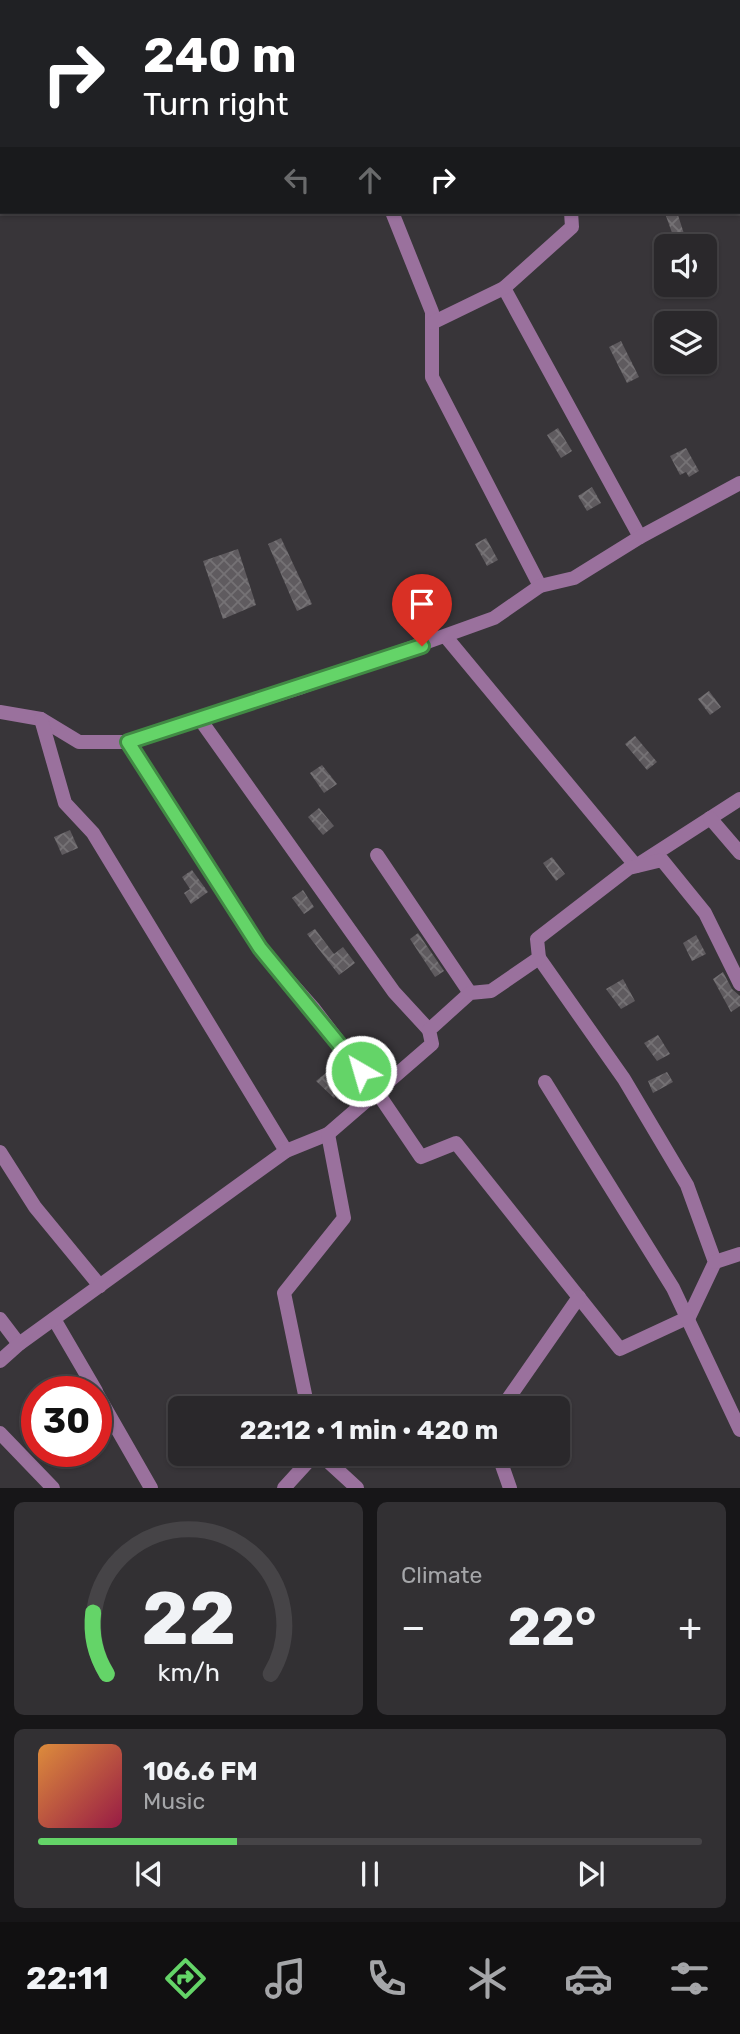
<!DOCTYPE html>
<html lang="en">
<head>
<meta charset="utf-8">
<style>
	:root { --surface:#2a282b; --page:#323033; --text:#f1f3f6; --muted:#a5a6a9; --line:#464447; --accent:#64d468 }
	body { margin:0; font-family:Rubik,sans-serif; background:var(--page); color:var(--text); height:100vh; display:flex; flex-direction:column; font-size:26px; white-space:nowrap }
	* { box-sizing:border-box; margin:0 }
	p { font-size:23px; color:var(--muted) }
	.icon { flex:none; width:38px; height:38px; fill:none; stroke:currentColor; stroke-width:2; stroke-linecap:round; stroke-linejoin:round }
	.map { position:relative; height:1488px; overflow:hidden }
	.side { display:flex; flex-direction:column; gap:14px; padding:14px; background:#171618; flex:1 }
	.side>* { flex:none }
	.guide { position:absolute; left:0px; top:0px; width:740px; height:214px; box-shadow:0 2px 5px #0004,0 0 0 2px var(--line); background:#202124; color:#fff; overflow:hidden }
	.buttons { position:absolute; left:654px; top:234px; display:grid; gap:14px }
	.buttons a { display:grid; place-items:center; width:63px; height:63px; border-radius:10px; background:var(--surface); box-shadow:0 2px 5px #0004,0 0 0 2px var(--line); font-size:35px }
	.speed { position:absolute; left:21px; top:1376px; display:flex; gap:14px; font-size:35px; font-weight:700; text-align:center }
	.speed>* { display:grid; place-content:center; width:91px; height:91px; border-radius:50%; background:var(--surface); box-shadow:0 2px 5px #0004,0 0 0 2px var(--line); line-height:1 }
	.speed .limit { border:10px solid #d22; background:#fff; color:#111 }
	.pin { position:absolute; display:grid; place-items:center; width:60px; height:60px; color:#fff; margin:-72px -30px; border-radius:50% 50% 50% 0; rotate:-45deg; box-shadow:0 0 7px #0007 }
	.pin .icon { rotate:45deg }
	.me { position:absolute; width:77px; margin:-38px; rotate:322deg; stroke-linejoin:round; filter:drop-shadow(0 0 5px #0008) }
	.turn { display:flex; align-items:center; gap:24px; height:147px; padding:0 28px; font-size:32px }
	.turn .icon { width:91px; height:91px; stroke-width:2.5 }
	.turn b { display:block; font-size:49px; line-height:60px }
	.lanes { display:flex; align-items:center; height:66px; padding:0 28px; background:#0003; justify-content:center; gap:35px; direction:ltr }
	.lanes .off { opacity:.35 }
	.big { font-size:52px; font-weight:700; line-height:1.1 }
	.side .tile { flex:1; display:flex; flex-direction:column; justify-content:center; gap:10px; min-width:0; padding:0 24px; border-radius:10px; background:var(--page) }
	.side .dial { align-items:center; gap:0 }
	.dial svg { height:182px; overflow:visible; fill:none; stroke:var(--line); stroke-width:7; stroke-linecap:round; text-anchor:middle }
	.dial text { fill:var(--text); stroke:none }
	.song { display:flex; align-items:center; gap:21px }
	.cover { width:84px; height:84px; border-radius:10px; background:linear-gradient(135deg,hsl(30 70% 55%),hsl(340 70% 35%)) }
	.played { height:7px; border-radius:4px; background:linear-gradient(90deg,var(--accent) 30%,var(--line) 30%) }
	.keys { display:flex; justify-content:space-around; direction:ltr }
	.heat { display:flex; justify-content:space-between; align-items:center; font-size:38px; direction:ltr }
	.side .tiles { flex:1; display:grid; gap:14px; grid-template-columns:1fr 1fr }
	.tile:last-child { grid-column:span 2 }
	.trip { position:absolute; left:168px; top:1396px; width:402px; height:70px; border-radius:10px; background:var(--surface); box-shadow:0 2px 5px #0004,0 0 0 2px var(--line); font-weight:700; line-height:70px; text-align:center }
	.tabs { display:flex; height:112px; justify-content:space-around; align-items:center; background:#111011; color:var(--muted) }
	.tabs .icon { width:49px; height:49px }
	.tabs .current { color:var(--accent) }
	.tabs b { font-size:32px; color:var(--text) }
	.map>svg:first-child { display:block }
	.building { fill:url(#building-cross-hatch) }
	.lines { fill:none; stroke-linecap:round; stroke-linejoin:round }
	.minor { stroke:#9a719d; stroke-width:14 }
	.route-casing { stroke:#418a44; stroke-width:18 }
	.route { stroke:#64d468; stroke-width:12 }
</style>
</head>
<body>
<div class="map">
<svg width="740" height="1488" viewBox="0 0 740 1488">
	<defs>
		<pattern id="building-cross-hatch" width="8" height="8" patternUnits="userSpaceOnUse" patternTransform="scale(1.75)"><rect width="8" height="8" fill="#5f5b5f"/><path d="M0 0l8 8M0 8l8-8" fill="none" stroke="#757275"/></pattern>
	</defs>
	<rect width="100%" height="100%" fill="#383539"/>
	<g class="building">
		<polygon points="677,212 686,240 676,244 666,216"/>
		<polygon points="621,341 639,377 627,383 609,347"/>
		<polygon points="558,428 572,451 561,458 547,435"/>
		<polygon points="686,448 699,471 689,477 686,472 680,475 670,456"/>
		<polygon points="592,487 601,503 587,511 578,496"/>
		<polygon points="281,538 312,604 297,611 268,544"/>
		<polygon points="486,538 498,560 487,566 475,544"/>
		<polygon points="238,549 256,605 223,619 203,561"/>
		<polygon points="709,691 721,707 710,715 698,699"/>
		<polygon points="635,736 657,762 647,770 625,744"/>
		<polygon points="322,765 337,784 324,793 310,773"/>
		<polygon points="319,808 334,826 323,835 308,817"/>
		<polygon points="70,830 78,848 62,855 54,837"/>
		<polygon points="552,857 565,874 556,881 543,863"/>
		<polygon points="192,870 208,892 191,904 184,893 190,889 182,877"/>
		<polygon points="303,890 314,907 304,914 292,898"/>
		<polygon points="315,929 334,954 343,947 355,963 339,975 307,934"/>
		<polygon points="418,933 444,971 435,977 410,939"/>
		<polygon points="696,935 706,954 692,961 683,943"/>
		<polygon points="723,972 732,989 740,996 740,1006 731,1012 713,979"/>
		<polygon points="623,979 635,1001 621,1009 606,989"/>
		<polygon points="658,1035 670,1054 657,1061 644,1043"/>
		<polygon points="327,1072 342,1091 334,1098 316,1081"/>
		<polygon points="667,1072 673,1082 653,1093 648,1081"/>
	</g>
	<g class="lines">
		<g class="minor">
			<polyline points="360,0 361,2"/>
			<polyline points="392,212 432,312 432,377 540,586"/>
			<polyline points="504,288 640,537"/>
			<polyline points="432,323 504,288 572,227 571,212"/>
			<polyline points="446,637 636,866 740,799"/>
			<polyline points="0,712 41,719 79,742 128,742 302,687 494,618 540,586 574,578 640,537 740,483"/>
			<polyline points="199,718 394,992 429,1030"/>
			<polyline points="41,719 65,803 93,833 286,1151"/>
			<polyline points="128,742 260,948 314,1009 377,1092 421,1157 456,1143 620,1349 689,1317 715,1262 687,1185 624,1079 539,958"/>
			<polyline points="710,818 740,853"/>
			<polyline points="377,855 470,993"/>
			<polyline points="545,1082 673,1288 740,1430"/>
			<polyline points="0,1152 35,1207 100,1286"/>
			<polyline points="715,1262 740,1254"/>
			<polyline points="0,1319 19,1344"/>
			<polyline points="54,1319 96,1391"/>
			<polyline points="0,1361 19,1344 286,1151 328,1134 432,1044 429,1030 470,993 491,991 539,958 537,939 629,868 662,860 705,913 740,984"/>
			<polyline points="96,1392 151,1488"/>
			<polyline points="308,1409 284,1293 344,1218 328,1134"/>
			<polyline points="501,1409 579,1297"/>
			<polyline points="0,1433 53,1488"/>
			<polyline points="320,1454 357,1488"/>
			<polyline points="498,1454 510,1488"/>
			<polyline points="284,1488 315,1454"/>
		</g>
	</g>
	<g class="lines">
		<g class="route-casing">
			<polyline id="route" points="361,1071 260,948 128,742 422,646"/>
		</g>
		<use href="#route" class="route"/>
	</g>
</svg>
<div class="buttons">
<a><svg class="icon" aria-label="sound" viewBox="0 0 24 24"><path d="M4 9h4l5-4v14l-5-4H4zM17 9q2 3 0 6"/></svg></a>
<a><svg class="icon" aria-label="layers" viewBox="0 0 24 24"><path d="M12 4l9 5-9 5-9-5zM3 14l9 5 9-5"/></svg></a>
</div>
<div class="speed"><div class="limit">30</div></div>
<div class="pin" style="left:422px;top:646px;background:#d93025"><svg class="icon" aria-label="arrive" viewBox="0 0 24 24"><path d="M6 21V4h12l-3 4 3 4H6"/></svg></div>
<svg class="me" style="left:361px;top:1071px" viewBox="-20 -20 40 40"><circle r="17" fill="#64d468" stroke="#fff" stroke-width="3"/><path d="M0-11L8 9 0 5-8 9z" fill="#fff"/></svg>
<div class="trip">22:12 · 1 min · 420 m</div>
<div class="guide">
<div class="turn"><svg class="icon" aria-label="right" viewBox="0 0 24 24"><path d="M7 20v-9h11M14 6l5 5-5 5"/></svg><div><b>240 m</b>Turn right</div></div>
<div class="lanes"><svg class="icon off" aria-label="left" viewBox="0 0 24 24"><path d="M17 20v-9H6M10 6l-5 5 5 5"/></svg><svg class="icon off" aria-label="ahead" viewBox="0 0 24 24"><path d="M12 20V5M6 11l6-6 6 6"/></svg><svg class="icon" aria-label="right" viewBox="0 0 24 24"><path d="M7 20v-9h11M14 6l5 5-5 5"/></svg></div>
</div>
</div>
<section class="side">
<div class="tiles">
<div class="tile dial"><svg viewBox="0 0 100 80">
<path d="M14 69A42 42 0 1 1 86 69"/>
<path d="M14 69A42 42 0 0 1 8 42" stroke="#64d468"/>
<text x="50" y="56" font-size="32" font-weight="700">22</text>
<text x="50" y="72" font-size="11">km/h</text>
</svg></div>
<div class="tile"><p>Climate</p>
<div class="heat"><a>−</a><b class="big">22°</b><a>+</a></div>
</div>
<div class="tile">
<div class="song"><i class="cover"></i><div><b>106.6 FM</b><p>Music</p></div></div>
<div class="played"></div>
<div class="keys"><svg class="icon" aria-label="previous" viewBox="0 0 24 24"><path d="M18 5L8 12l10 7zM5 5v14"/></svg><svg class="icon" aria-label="pause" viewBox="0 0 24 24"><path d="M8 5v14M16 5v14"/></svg><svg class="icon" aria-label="next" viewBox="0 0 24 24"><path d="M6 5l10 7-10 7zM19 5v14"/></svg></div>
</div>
</div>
</section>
<nav class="tabs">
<b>22:11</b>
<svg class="icon current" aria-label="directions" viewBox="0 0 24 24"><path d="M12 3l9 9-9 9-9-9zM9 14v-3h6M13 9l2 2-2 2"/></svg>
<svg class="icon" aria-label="music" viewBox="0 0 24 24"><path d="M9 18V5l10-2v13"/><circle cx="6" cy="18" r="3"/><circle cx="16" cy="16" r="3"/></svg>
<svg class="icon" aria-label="phone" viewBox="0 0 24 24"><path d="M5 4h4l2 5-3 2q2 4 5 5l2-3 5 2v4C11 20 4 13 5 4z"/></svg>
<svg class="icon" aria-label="climate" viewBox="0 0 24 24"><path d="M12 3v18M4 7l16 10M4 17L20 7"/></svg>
<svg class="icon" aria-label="car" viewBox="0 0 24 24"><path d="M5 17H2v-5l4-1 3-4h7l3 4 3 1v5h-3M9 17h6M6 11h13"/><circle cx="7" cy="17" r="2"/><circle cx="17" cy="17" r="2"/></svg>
<svg class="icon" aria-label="filters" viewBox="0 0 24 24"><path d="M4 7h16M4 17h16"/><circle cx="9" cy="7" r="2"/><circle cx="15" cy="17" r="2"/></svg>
</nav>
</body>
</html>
